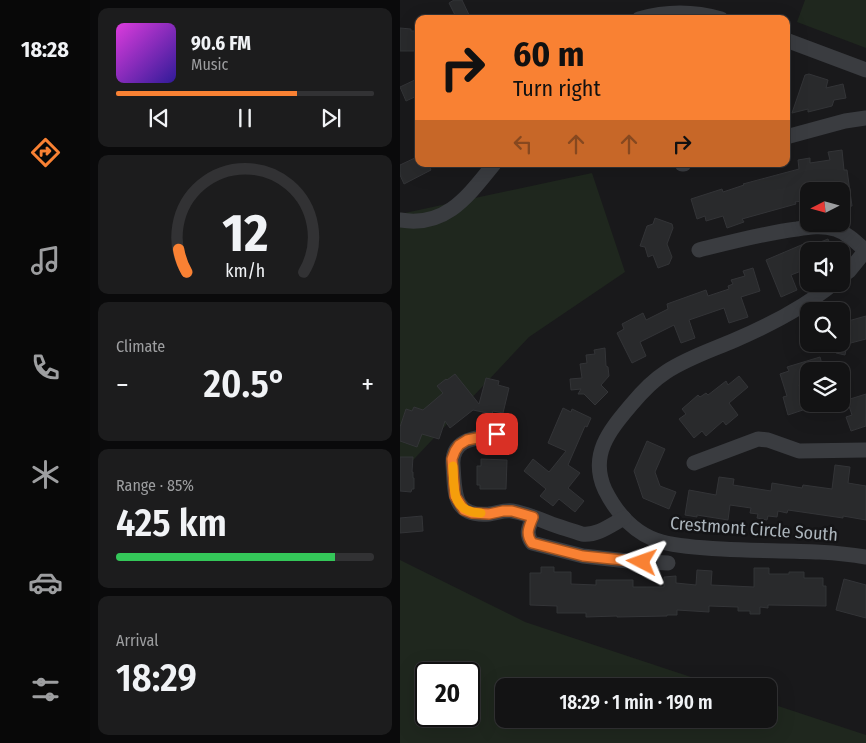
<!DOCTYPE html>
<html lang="en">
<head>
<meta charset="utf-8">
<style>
	:root { --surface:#131314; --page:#1c1c1d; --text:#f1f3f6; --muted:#9d9ea0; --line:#323234; --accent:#f98133 }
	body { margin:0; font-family:"Fira Sans Condensed",sans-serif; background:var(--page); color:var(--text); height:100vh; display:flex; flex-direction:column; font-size:19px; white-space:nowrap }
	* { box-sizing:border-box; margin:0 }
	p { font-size:16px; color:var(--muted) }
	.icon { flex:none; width:28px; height:28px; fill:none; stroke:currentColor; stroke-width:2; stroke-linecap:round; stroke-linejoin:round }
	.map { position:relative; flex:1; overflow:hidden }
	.sheet { display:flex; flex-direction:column; gap:8px; padding:8px; background:#0a0a0b; width:310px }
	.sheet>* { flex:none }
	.top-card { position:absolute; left:15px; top:15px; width:375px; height:152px; border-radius:10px; box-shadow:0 5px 20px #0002,0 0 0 1px var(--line); background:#f98133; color:#111; overflow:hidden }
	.needle { width:32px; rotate:264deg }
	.controls { position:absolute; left:400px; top:182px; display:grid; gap:10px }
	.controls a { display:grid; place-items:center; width:50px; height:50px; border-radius:10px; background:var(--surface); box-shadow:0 5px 20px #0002,0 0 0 1px var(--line); font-size:25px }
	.speed { position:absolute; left:15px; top:662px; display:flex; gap:10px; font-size:25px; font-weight:700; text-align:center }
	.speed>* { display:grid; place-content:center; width:65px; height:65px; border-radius:50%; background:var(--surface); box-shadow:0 5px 20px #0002,0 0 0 1px var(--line); line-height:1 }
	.speed .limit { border:2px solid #111; border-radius:8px; background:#fff; color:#111 }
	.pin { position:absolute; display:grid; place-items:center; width:42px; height:42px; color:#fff; margin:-21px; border-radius:10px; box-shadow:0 2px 8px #0006 }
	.me { position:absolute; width:55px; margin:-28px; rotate:274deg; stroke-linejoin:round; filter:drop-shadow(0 0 4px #0008) }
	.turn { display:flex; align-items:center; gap:18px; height:105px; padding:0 15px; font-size:22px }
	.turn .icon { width:65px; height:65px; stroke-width:2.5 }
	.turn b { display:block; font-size:35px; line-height:42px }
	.lanes { display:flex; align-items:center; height:48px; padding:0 15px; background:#0003; justify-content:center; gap:25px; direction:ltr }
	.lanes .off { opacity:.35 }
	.big { font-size:38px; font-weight:600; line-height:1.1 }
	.sheet .widget { flex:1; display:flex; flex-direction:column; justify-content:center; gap:8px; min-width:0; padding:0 18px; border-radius:10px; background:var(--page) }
	.sheet .dial { align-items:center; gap:0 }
	.dial svg { height:130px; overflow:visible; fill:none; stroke:var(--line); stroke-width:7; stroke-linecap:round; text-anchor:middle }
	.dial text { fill:var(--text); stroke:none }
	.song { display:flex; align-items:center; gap:15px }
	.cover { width:60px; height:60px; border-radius:8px; background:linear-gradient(135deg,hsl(300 70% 55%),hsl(250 70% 35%)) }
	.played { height:5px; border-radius:2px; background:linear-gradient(90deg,var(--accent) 70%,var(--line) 70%) }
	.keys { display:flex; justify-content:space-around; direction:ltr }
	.heat { display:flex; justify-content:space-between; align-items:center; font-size:28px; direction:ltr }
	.charge { height:8px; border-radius:4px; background:linear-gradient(90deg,#34c759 85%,var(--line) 0) }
	.trip { position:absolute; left:95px; top:678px; width:282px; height:50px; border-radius:10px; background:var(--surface); box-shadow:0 5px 20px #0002,0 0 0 1px var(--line); font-weight:600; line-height:50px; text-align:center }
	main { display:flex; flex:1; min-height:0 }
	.dock { display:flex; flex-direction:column; width:90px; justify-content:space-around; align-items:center; background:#080808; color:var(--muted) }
	.dock .icon { width:35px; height:35px }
	.dock .active { color:var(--accent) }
	.dock b { font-size:22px; color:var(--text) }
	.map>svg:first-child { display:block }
	.green { fill:#1f271e; fill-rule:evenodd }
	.building { fill:#292a2c; stroke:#333437 }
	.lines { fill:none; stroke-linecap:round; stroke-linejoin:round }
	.minor { stroke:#3a3c40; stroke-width:15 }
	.route-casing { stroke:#a25421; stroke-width:12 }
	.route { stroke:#f98133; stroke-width:9 }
	.slow { stroke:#f59e0b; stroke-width:9 }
	.labels { text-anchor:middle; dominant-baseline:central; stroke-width:5; stroke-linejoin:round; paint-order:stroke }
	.street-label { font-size:18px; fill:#abb4bb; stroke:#141416 }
</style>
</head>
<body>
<main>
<nav class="dock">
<b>18:28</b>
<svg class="icon active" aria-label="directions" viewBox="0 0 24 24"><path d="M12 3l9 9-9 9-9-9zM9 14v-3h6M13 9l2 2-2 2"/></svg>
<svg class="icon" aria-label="music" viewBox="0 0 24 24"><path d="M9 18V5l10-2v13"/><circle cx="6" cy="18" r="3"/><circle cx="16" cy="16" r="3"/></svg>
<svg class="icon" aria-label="phone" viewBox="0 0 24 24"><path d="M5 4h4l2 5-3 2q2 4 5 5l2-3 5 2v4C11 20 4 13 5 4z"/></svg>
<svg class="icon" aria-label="climate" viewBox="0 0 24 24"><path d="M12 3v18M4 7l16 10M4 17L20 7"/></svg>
<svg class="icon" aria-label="car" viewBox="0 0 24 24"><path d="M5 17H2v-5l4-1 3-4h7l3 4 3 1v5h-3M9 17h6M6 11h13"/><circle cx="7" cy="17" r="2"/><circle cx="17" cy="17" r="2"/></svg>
<svg class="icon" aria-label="filters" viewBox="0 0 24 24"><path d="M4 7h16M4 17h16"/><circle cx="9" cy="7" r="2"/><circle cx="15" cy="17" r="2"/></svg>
</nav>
<section class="sheet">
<div class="widget">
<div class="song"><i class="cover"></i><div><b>90.6 FM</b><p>Music</p></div></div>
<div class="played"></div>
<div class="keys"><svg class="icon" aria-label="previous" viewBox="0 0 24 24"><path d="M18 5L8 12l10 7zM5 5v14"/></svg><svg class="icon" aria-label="pause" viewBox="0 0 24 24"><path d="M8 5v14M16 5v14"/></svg><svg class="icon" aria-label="next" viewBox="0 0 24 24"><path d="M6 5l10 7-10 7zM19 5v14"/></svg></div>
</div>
<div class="widget dial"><svg viewBox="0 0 100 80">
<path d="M14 69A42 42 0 1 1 86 69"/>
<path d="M14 69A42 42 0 0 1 9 55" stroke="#f98133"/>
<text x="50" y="56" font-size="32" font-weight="700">12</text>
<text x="50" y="72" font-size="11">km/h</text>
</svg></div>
<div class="widget"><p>Climate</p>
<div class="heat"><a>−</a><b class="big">20.5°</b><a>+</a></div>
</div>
<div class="widget"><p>Range · 85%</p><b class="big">425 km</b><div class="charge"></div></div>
<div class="widget"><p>Arrival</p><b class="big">18:29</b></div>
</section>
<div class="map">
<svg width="466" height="743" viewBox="0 0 466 743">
	<rect width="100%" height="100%" fill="#19191b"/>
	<g class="green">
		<polygon points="405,0 466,0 466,48 397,22"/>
		<polygon points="192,173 225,272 129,337 0,474 0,214"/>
		<path d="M0 560 125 622 318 686H104V719H369V703L466 735V743H0ZM26 674H69V716H26Z"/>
	</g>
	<g class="building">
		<polygon points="54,0 62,0 71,19 57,19 49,3"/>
		<polygon points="0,28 11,29 11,31 19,31 19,51 0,51"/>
		<polygon points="409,74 428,80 426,88 443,84 446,98 434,100 432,106 408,112 408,109 392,113 405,75"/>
		<polygon points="19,78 19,95 6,101 0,87"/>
		<polygon points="442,150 444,170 447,170 452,206 441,208 441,191 436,191 436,189 421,191 409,191 409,200 395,202 396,204 342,219 344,222 327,228 323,216 306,221 305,216 297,219 291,199 322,189 323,192 344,185 343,184 399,169 398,160 410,158 410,163 430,160 428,152"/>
		<polygon points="19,156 19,164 28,164 31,170 4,184 0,175 0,165"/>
		<polygon points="255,218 272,224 273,228 267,244 272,257 269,264 258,268 253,255 248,257 245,247 240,246 247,226 253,224"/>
		<polygon points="428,239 433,251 409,251 409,268 391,275 397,290 381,297 366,260 406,243 408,247"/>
		<polygon points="353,268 360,291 341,297 348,317 329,323 324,308 289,320 295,338 281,343 274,325 240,342 246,356 232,363 217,333 224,329 222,324 243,313 246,320 268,309 267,304 306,290 308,296 329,289 328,286 333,284 331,280 345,276 343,271"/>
		<polygon points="466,316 466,339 447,344 445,355 436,353 434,344 441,344 441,323"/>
		<polygon points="205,348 206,366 208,367 209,376 201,385 208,392 195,405 184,394 178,394 181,389 171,390 170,379 182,378 180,364 187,363 186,355 195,354 194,350"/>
		<polygon points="420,357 424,371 409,371 409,382 399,385 406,409 388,415 383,397 387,396 380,374 389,371 387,367"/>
		<polygon points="55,374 79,404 86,378 99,381 98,385 109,388 103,413 93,411 92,414 73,410 50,428 45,421 39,439 22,434 17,447 0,441 0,427 6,409 12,411 14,407 23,410 43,393 37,386 46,379 47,380"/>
		<polygon points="339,376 348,387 329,403 338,415 326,425 323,421 306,436 302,431 294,438 279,419 286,414 282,409 298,395 300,397 306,393 308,395 326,381 328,385"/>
		<polygon points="466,394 466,426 451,431 446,417 452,415 447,400"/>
		<polygon points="163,408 171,412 172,409 191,418 187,427 185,426 168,465 180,473 168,488 184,501 175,512 159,499 153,506 140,496 146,489 124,471 133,459 149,472 166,451 148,443"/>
		<polygon points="247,441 265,449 255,472 260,486 276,492 269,509 243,498 234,471"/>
		<polygon points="0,457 13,457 12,472 13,472 13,478 14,478 14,489 12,489 11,492 0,491"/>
		<polygon points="81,459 107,460 106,489 80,489 80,485 77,485 77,466 81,466"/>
		<polygon points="435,465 450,467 448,483 466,486 466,520 443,516 443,518 388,510 387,513 378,511 377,517 368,516 367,520 357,518 358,514 350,513 351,508 330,505 328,520 297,515 297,517 285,515 289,490 316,495 319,477 334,479 333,485 371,491 372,483 402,488 403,485 432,489"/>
		<polygon points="22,516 23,531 0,533 0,518"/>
		<polygon points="141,567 154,567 154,572 171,572 171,584 196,585 196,580 233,580 233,587 264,587 264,577 276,576 276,583 296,585 297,570 312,571 311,585 354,587 354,568 369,568 369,574 389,574 389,572 404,572 404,578 423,578 423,586 426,586 426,606 368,605 368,608 360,607 360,614 350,614 350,611 338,611 338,607 309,606 309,612 277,610 277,615 267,615 267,616 217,617 217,616 186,617 186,613 157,613 157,606 130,605 130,573 141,573"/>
		<polygon points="444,579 466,585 466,618 436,610"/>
	</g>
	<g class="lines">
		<g class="minor">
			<path d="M239 19C266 11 294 11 321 19"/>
			<polyline points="386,40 466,70"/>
			<polyline points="386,137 445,121 466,118"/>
			<polyline points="282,164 284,164"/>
			<path d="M0 220C46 228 68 196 94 164"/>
			<path d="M299 250C331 242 364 233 397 229 409 227 422 225 435 229 447 233 456 242 466 251"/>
			<polyline points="441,277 449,271 466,250"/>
			<path d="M433 284C403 308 370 325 335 340 312 350 287 358 266 372 252 381 241 393 231 405 209 431 189 455 205 490 217 514 236 535 262 542 282 547 302 548 322 549 370 552 419 549 466 557"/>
			<path d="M97 434C77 438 51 438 53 465 55 492 52 517 89 514 97 513 104 510 112 511 124 513 137 518 149 523 159 527 171 530 182 534 197 536 211 525 224 518"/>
			<polyline points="294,463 358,439 368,440 399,451 466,450"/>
			<path d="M133 517C129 527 125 533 132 543L183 556 228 561 268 563"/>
		</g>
	</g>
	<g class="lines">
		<g class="route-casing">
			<path id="route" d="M97 434 67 440 59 445 55 451 52 459 55 496 64 510 72 513 89 514 103 511H112L133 517C129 527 125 534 132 543L183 556 242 562"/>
		</g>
		<use href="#route" class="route"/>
		<path class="slow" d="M53 466C54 489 51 512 81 513"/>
	</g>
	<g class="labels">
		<g class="street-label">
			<text transform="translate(354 529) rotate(4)">Crestmont Circle South</text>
		</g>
	</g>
</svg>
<div class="controls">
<a><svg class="needle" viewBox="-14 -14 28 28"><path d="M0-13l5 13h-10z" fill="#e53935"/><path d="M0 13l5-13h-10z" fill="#9d9ea0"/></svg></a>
<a><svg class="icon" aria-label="sound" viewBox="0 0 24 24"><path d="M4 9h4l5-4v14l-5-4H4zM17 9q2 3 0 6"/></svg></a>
<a><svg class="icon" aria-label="search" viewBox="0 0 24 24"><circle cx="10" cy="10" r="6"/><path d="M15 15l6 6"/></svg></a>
<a><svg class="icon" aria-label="layers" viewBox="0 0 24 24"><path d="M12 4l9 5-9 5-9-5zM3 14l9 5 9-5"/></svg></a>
</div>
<div class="speed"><div class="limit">20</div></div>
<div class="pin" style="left:97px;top:434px;background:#d93025"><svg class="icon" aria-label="arrive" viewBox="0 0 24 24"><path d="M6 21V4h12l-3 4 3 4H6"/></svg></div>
<svg class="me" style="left:242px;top:562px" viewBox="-20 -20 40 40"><path d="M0-17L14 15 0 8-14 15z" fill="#f98133" stroke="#fff" stroke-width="4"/></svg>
<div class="trip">18:29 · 1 min · 190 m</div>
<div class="top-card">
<div class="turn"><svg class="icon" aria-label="right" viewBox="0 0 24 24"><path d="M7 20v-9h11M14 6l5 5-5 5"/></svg><div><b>60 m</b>Turn right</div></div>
<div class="lanes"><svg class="icon off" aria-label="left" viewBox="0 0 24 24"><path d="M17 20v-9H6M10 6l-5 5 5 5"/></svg><svg class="icon off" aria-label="ahead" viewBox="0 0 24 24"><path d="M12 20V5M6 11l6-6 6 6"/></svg><svg class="icon off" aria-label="ahead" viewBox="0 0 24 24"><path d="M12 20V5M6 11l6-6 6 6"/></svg><svg class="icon" aria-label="right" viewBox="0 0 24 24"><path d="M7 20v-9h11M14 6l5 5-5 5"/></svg></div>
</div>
</div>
</main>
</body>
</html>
